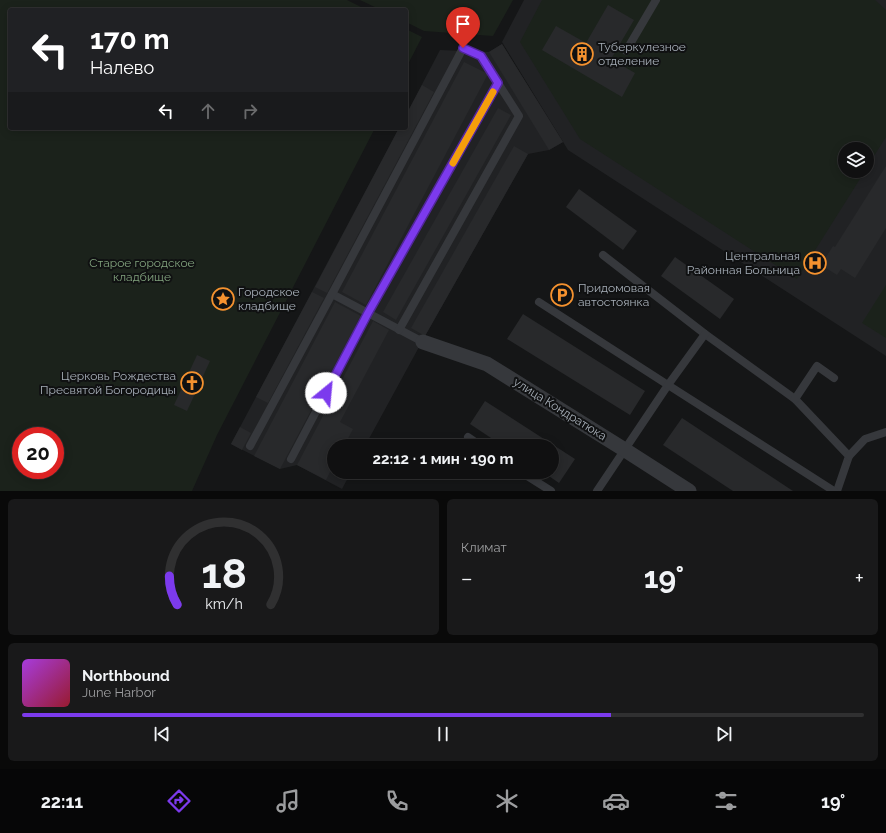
<!DOCTYPE html>
<html lang="ru">
<head>
<meta charset="utf-8">
<style>
	:root { --surface:#101011; --page:#19191a; --text:#f1f3f6; --muted:#9c9d9f; --line:#303031; --accent:#7c3aed }
	body { margin:0; font-family:Raleway,sans-serif; background:var(--page); color:var(--text); height:100vh; display:flex; flex-direction:column; font-size:15px; white-space:nowrap }
	* { box-sizing:border-box; margin:0 }
	p { font-size:13px; color:var(--muted) }
	.icon { flex:none; width:22px; height:22px; fill:none; stroke:currentColor; stroke-width:2; stroke-linecap:round; stroke-linejoin:round }
	.map { position:relative; height:491px; overflow:hidden }
	.details { display:flex; flex-direction:column; gap:8px; padding:8px; background:#090909; flex:1 }
	.details>* { flex:none }
	.hud { position:absolute; left:8px; top:8px; width:400px; height:122px; border-radius:4px; box-shadow:0 2px 10px #0003,0 0 0 1px var(--line); background:#202124; color:#fff; overflow:hidden }
	.controls { position:absolute; left:838px; top:142px; display:grid; gap:8px }
	.controls a { display:grid; place-items:center; width:36px; height:36px; border-radius:50%; background:var(--surface); box-shadow:0 2px 10px #0003,0 0 0 1px var(--line); font-size:20px }
	.speed { position:absolute; left:12px; top:427px; display:flex; gap:8px; font-size:20px; font-weight:700; text-align:center }
	.speed>* { display:grid; place-content:center; width:52px; height:52px; border-radius:50%; background:var(--surface); box-shadow:0 2px 10px #0003,0 0 0 1px var(--line); line-height:1 }
	.speed .limit { border:6px solid #d22; background:#fff; color:#111 }
	.pin { position:absolute; display:grid; place-items:center; width:34px; height:34px; color:#fff; margin:-41px -17px; border-radius:50% 50% 50% 0; rotate:-45deg; box-shadow:0 0 4px #0007 }
	.pin .icon { rotate:45deg }
	.me { position:absolute; width:44px; margin:-22px; rotate:28deg; stroke-linejoin:round; filter:drop-shadow(0 0 3px #0008) }
	.turn { display:flex; align-items:center; gap:14px; height:84px; padding:0 16px; font-size:18px }
	.turn .icon { width:52px; height:52px; stroke-width:2.5 }
	.turn b { display:block; font-size:28px; line-height:34px }
	.lanes { display:flex; align-items:center; height:38px; padding:0 16px; background:#0003; justify-content:center; gap:20px; direction:ltr }
	.lanes .off { opacity:.35 }
	.big { font-size:30px; font-weight:700; line-height:1.1 }
	.details .tile { flex:1; display:flex; flex-direction:column; justify-content:center; gap:6px; min-width:0; padding:0 14px; border-radius:6px; background:var(--page) }
	.details .dial { align-items:center; gap:0 }
	.dial svg { height:104px; overflow:visible; fill:none; stroke:var(--line); stroke-width:7; stroke-linecap:round; text-anchor:middle }
	.dial text { fill:var(--text); stroke:none }
	.song { display:flex; align-items:center; gap:12px }
	.cover { width:48px; height:48px; border-radius:6px; background:linear-gradient(135deg,hsl(280 70% 55%),hsl(350 70% 35%)) }
	.played { height:4px; border-radius:2px; background:linear-gradient(90deg,var(--accent) 70%,var(--line) 70%) }
	.keys { display:flex; justify-content:space-around; direction:ltr }
	.heat { display:flex; justify-content:space-between; align-items:center; font-size:22px; direction:ltr }
	.details .tiles { flex:1; display:grid; gap:8px; grid-template-columns:1fr 1fr }
	.tile:last-child { grid-column:span 2 }
	.trip { position:absolute; left:327px; top:439px; width:232px; height:40px; border-radius:20px; background:var(--surface); box-shadow:0 2px 10px #0003,0 0 0 1px var(--line); font-weight:700; line-height:40px; text-align:center }
	.menu { display:flex; height:64px; justify-content:space-around; align-items:center; background:#060607; color:var(--muted) }
	.menu .icon { width:28px; height:28px }
	.menu .selected { color:var(--accent) }
	.menu b { font-size:18px; color:var(--text) }
	.map>svg:first-child { display:block }
	.built { fill:#212224; fill-rule:evenodd }
	.green { fill:#1b221b; fill-rule:evenodd }
	.building { fill:#28292b }
	.lines { fill:none; stroke-linecap:round; stroke-linejoin:round }
	.lane { stroke:#36383c; stroke-width:8 }
	.street { stroke:#36383c; stroke-width:15 }
	.route-casing { stroke:#51269a; stroke-width:10 }
	.route { stroke:#7c3aed; stroke-width:7 }
	.slow { stroke:#f59e0b; stroke-width:7 }
	.labels { text-anchor:middle; dominant-baseline:central; stroke-width:4; stroke-linejoin:round; paint-order:stroke }
	.poi-label { font-size:12px; fill:#a7afb8; stroke:#101112; text-anchor:start }
	.park-label { font-size:12px; fill:#82a37e; stroke:#101112 }
	.street-label { font-size:12px; fill:#a7afb8; stroke:#101112 }
</style>
</head>
<body>
<div class="map">
<svg width="886" height="491" viewBox="0 0 886 491">
	<rect width="100%" height="100%" fill="#151617"/>
	<g class="built">
		<path d="M524 0H886V356L568 150 502 42ZM845 149H867V171H845Z"/>
		<polygon points="502,44 563,142 549,150 528,154 425,336 365,446 334,446 334,472 351,472 342,489 297,465 280,469 231,444 399,128 406,128 406,115 440,50 489,52"/>
	</g>
	<g class="green">
		<path d="M0 0H347L367 10H10V128H375L217 435 192 491H0ZM21 436H55V470H21Z"/>
		<polygon points="360,0 513,0 493,36 424,31 406,22 406,10 381,10"/>
		<polygon points="542,0 875,0 886,10 886,137 867,167 867,149 845,149 845,171 865,171 797,279 580,139 520,42"/>
		<polygon points="406,29 422,37 406,68"/>
		<polygon points="886,285 886,338 862,323"/>
	</g>
	<g class="building">
		<polygon points="608,5 634,20 611,59 635,73 622,97 542,50 556,26 586,43"/>
		<polygon points="502,44 563,142 549,150 489,52"/>
		<polygon points="464,62 488,74 366,305 342,292"/>
		<polygon points="422,85 434,92 327,293 315,287 399,128 406,128 406,115"/>
		<polygon points="498,108 511,115 396,320 383,312"/>
		<polygon points="514,146 528,154 425,336 411,328"/>
		<polygon points="886,166 886,228 855,278 841,269 837,275 821,265 833,246 835,247"/>
		<polygon points="579,189 637,231 623,250 566,207"/>
		<polygon points="675,257 734,299 720,319 661,276"/>
		<polygon points="312,292 324,298 268,403 256,397"/>
		<polygon points="335,302 361,316 280,469 254,456"/>
		<polygon points="523,314 645,391 630,415 507,339"/>
		<polygon points="373,321 389,330 340,422 353,429 344,446 334,446 334,464 326,480 297,465"/>
		<polygon points="197,355 210,361 187,411 174,405"/>
		<polygon points="485,401 575,459 559,483 543,472 552,472 552,446 503,446 470,424"/>
		<polygon points="682,418 793,491 733,491 663,445"/>
		<polygon points="240,427 251,433 242,450 231,444"/>
	</g>
	<g class="lines">
		<g class="lane">
			<polyline points="626,51 656,0"/>
			<polyline points="603,255 705,334 795,399 849,456 837,491"/>
			<polyline points="332,294 423,342"/>
			<polyline points="539,302 668,385 597,491"/>
			<polyline points="705,334 668,385 834,491"/>
			<polyline points="795,399 817,366 834,378"/>
			<polyline points="468,437 481,446"/>
			<polyline points="250,446 332,294 463,48 481,56 498,83"/>
			<polyline points="849,456 865,439 886,432"/>
			<polyline points="291,459 368,313 498,83 519,116 399,330"/>
			<polyline points="521,472 551,491"/>
		</g>
		<polyline class="street" points="423,342 487,364 625,450 689,491"/>
	</g>
	<g class="lines">
		<g class="route-casing">
			<polyline id="route" points="326,393 368,313 498,83 481,56 463,48"/>
		</g>
		<use href="#route" class="route"/>
		<polyline class="slow" points="453,163 493,92"/>
	</g>
	<defs>
		<g id="building-ring" transform="scale(1.15)"><circle r="9.5" fill="#101112" stroke="#f5922f" stroke-width="1.5"/><path d="M-4-6H4V6H1V3H-1V6H-4ZM-2.5-4.3h1.7v1.8h-1.7ZM.8-4.3h1.7v1.8H.8ZM-2.5-1h1.7V.8h-1.7ZM.8-1h1.7V.8H.8Z" fill="#f5922f"/></g>
		<g id="hospital-ring" transform="scale(1.15)"><circle r="9.5" fill="#101112" stroke="#f5922f" stroke-width="1.5"/><path d="M-5-5h3v3.5h4V-5h3V5h-3V1.5h-4V5h-3Z" fill="#f5922f"/></g>
		<g id="parking-ring" transform="scale(1.15)"><circle r="9.5" fill="#101112" stroke="#f5922f" stroke-width="1.5"/><path d="M-3.5-5.5H1a3.5 3.5 0 0 1 0 7H-1V5.5H-3.5ZM-1-3.4V-.6H.8a1.4 1.4 0 0 0 0-2.8Z" fill="#f5922f"/></g>
		<g id="sight-ring" transform="scale(1.15)"><circle r="9.5" fill="#101112" stroke="#f5922f" stroke-width="1.5"/><path d="M0-6L1.8-2.2L6-1.7L2.9 1.2L3.7 5.4L0 3.3L-3.7 5.4L-2.9 1.2L-6-1.7L-1.8-2.2Z" fill="#f5922f"/></g>
		<g id="church-ring" transform="scale(1.15)"><circle r="9.5" fill="#101112" stroke="#f5922f" stroke-width="1.5"/><path d="M-1.2-6h2.4v3.5h3.3v2.4h-3.3V6h-2.4V-.1h-3.3v-2.4h3.3Z" fill="#f5922f"/></g>
	</defs>
	<g fill-rule="evenodd">
		<use href="#building-ring" x="582" y="54"/>
		<use href="#hospital-ring" x="815" y="263"/>
		<use href="#parking-ring" x="562" y="295"/>
		<use href="#sight-ring" x="223" y="299"/>
		<use href="#church-ring" x="192" y="383"/>
	</g>
	<g class="labels">
		<g class="poi-label">
			<text x="598" y="47">Туберкулезное<tspan x="598" dy="14">отделение</tspan></text>
			<text x="800" y="256" text-anchor="end">Центральная<tspan x="800" dy="14">Районная Больница</tspan></text>
			<text x="578" y="288">Придомовая<tspan x="578" dy="14">автостоянка</tspan></text>
			<text x="238" y="292">Городское<tspan x="238" dy="14">кладбище</tspan></text>
			<text x="176" y="376" text-anchor="end">Церковь Рождества<tspan x="176" dy="14">Пресвятой Богородицы</tspan></text>
		</g>
		<g class="park-label">
			<text x="142" y="263">Старое городское<tspan x="142" dy="14">кладбище</tspan></text>
		</g>
		<g class="street-label">
			<text transform="translate(560 409) rotate(32)">улица Кондратюка</text>
		</g>
	</g>
</svg>
<div class="controls">
<a><svg class="icon" aria-label="layers" viewBox="0 0 24 24"><path d="M12 4l9 5-9 5-9-5zM3 14l9 5 9-5"/></svg></a>
</div>
<div class="speed"><div class="limit">20</div></div>
<div class="pin" style="left:463px;top:48px;background:#d93025"><svg class="icon" aria-label="arrive" viewBox="0 0 24 24"><path d="M6 21V4h12l-3 4 3 4H6"/></svg></div>
<svg class="me" style="left:326px;top:393px" viewBox="-20 -20 40 40"><circle r="19" fill="#fff"/><path d="M0-13L10 11 0 6-10 11z" fill="#7c3aed"/></svg>
<div class="trip">22:12 · 1 мин · 190 m</div>
<div class="hud">
<div class="turn"><svg class="icon" aria-label="left" viewBox="0 0 24 24"><path d="M17 20v-9H6M10 6l-5 5 5 5"/></svg><div><b>170 m</b>Налево</div></div>
<div class="lanes"><svg class="icon" aria-label="left" viewBox="0 0 24 24"><path d="M17 20v-9H6M10 6l-5 5 5 5"/></svg><svg class="icon off" aria-label="ahead" viewBox="0 0 24 24"><path d="M12 20V5M6 11l6-6 6 6"/></svg><svg class="icon off" aria-label="right" viewBox="0 0 24 24"><path d="M7 20v-9h11M14 6l5 5-5 5"/></svg></div>
</div>
</div>
<section class="details">
<div class="tiles">
<div class="tile dial"><svg viewBox="0 0 100 80">
<path d="M14 69A42 42 0 1 1 86 69"/>
<path d="M14 69A42 42 0 0 1 8 47" stroke="#7c3aed"/>
<text x="50" y="56" font-size="32" font-weight="700">18</text>
<text x="50" y="72" font-size="11">km/h</text>
</svg></div>
<div class="tile"><p>Климат</p>
<div class="heat"><a>−</a><b class="big">19°</b><a>+</a></div>
</div>
<div class="tile">
<div class="song"><i class="cover"></i><div><b>Northbound</b><p>June Harbor</p></div></div>
<div class="played"></div>
<div class="keys"><svg class="icon" aria-label="previous" viewBox="0 0 24 24"><path d="M18 5L8 12l10 7zM5 5v14"/></svg><svg class="icon" aria-label="pause" viewBox="0 0 24 24"><path d="M8 5v14M16 5v14"/></svg><svg class="icon" aria-label="next" viewBox="0 0 24 24"><path d="M6 5l10 7-10 7zM19 5v14"/></svg></div>
</div>
</div>
</section>
<nav class="menu">
<b>22:11</b>
<svg class="icon selected" aria-label="directions" viewBox="0 0 24 24"><path d="M12 3l9 9-9 9-9-9zM9 14v-3h6M13 9l2 2-2 2"/></svg>
<svg class="icon" aria-label="music" viewBox="0 0 24 24"><path d="M9 18V5l10-2v13"/><circle cx="6" cy="18" r="3"/><circle cx="16" cy="16" r="3"/></svg>
<svg class="icon" aria-label="phone" viewBox="0 0 24 24"><path d="M5 4h4l2 5-3 2q2 4 5 5l2-3 5 2v4C11 20 4 13 5 4z"/></svg>
<svg class="icon" aria-label="climate" viewBox="0 0 24 24"><path d="M12 3v18M4 7l16 10M4 17L20 7"/></svg>
<svg class="icon" aria-label="car" viewBox="0 0 24 24"><path d="M5 17H2v-5l4-1 3-4h7l3 4 3 1v5h-3M9 17h6M6 11h13"/><circle cx="7" cy="17" r="2"/><circle cx="17" cy="17" r="2"/></svg>
<svg class="icon" aria-label="filters" viewBox="0 0 24 24"><path d="M4 7h16M4 17h16"/><circle cx="9" cy="7" r="2"/><circle cx="15" cy="17" r="2"/></svg>
<b>19°</b>
</nav>
</body>
</html>
